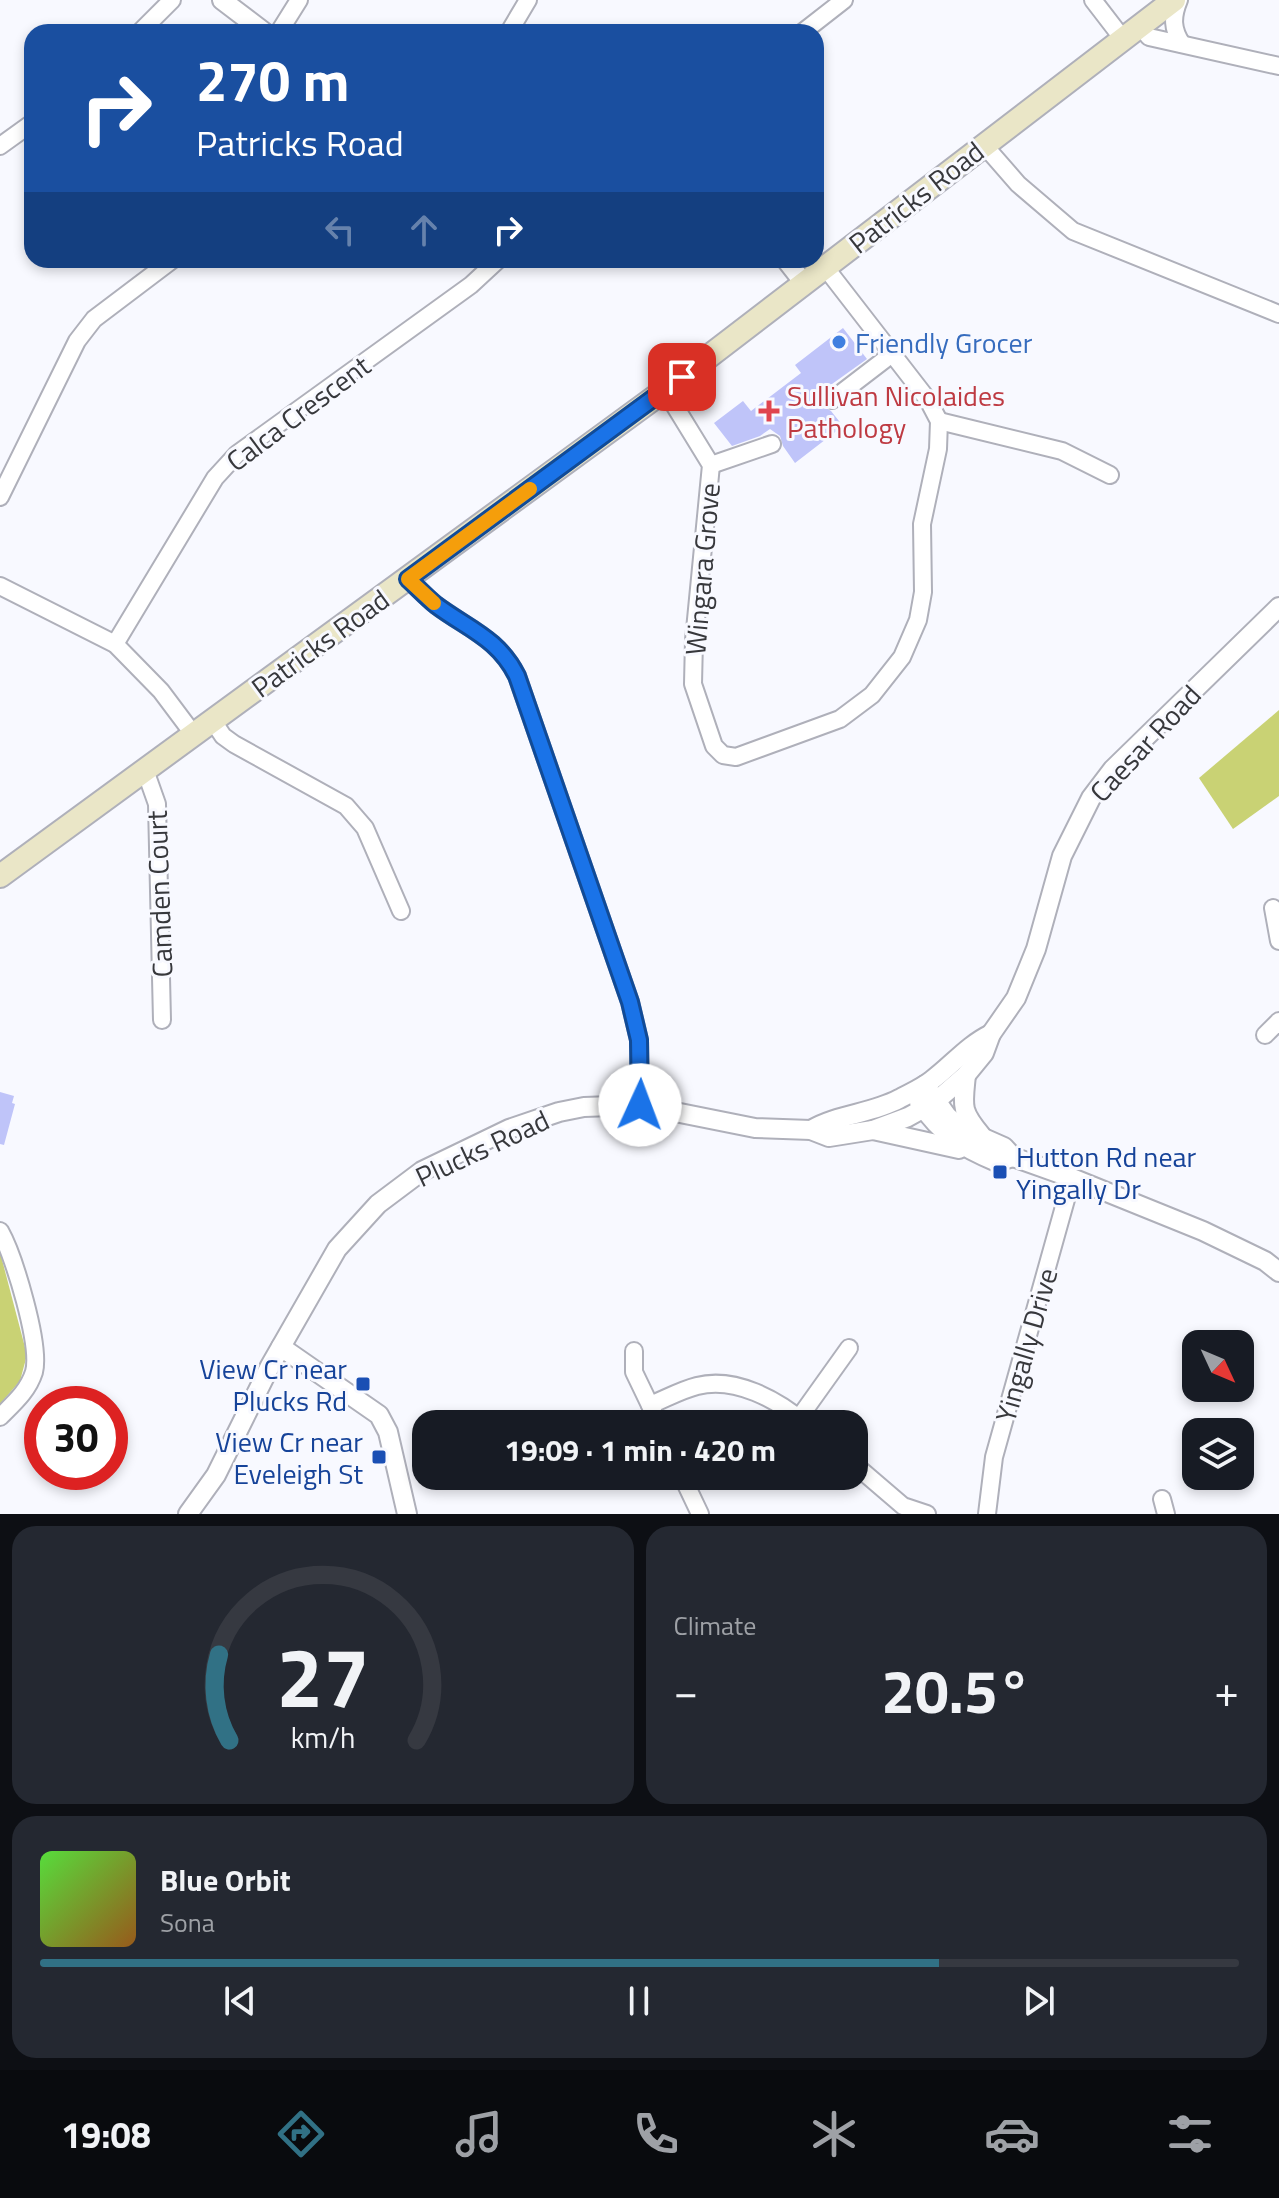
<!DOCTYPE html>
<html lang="en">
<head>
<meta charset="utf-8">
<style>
	:root { --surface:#171b24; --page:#242831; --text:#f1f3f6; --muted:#9ea1a6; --line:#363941; --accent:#317185 }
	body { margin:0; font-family:"Titillium Web",sans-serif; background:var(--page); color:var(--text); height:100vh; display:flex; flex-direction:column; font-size:30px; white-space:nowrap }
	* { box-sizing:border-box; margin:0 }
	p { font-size:26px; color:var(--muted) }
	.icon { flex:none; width:44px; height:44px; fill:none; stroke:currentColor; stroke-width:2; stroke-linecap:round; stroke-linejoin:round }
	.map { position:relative; height:1514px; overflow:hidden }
	.panel { display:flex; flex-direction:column; gap:12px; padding:12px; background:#0d0f14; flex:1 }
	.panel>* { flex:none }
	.banner { position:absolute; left:24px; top:24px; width:800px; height:244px; border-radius:24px; box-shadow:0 4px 12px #0003; background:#1a4fa0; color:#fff; overflow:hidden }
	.needle { width:52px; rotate:134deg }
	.controls { position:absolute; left:1182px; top:1330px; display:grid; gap:16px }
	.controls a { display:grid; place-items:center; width:72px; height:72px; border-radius:16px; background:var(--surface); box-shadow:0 4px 12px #0003; font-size:40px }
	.speed { position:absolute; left:24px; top:1386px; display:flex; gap:16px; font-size:40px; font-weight:700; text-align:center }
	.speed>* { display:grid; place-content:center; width:104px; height:104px; border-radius:50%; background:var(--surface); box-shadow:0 4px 12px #0003; line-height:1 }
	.speed .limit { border:12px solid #d22; background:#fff; color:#111 }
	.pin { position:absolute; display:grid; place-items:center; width:68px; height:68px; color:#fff; margin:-34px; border-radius:16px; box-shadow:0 4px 12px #0006 }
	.me { position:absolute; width:88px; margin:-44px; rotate:2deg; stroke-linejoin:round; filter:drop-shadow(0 0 6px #0008) }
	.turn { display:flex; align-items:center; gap:28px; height:168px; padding:0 40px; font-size:36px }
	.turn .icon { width:104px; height:104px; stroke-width:2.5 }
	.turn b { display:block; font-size:56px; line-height:68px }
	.lanes { display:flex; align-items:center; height:76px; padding:0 40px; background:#0003; justify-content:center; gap:40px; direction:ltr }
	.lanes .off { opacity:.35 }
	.big { font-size:60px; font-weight:700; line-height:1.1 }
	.panel .card { flex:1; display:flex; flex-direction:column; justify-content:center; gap:12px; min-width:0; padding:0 28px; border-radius:24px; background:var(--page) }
	.panel .dial { align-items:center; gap:0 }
	.dial svg { height:208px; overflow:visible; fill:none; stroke:var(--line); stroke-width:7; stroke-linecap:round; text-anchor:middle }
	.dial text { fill:var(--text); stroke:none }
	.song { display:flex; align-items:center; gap:24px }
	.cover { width:96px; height:96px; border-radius:12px; background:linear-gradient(135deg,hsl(110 70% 55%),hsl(30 70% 35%)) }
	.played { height:8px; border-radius:4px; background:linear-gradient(90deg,var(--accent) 75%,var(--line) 75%) }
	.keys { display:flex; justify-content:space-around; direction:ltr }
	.heat { display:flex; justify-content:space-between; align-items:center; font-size:44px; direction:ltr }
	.panel .tiles { flex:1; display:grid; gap:12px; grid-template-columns:1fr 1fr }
	.card:last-child { grid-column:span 2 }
	.trip { position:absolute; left:412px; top:1410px; width:456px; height:80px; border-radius:24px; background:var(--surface); box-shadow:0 4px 12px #0003; font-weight:700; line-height:80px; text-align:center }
	.dock { display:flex; height:128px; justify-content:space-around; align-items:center; background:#090b0e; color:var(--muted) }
	.dock .icon { width:56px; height:56px }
	.dock .selected { color:var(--accent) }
	.dock b { font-size:36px; color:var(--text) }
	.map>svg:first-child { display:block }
	.green { fill:#c9d274 }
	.building { fill:#bfc4f9 }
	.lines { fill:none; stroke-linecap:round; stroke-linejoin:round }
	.minor-casing { stroke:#afb0ba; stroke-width:20 }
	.tertiary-casing { stroke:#afb0ba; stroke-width:22 }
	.secondary-casing { stroke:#afb0ba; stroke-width:26 }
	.minor { stroke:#fff; stroke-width:16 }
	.tertiary { stroke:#fff; stroke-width:18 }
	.secondary { stroke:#eae6c7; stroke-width:22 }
	.route-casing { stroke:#114b97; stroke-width:20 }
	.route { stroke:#1a73e8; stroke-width:14 }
	.slow { stroke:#f59e0b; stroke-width:14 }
	.shop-dot { fill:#3f7fe0; stroke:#f8f9ff; stroke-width:3 }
	.health-dot { fill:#e0444e; stroke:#f8f9ff; stroke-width:3 }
	.transit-dot { fill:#1a4fb4; stroke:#f8f9ff; stroke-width:3 }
	.labels { text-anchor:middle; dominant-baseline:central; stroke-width:6; stroke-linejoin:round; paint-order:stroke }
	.street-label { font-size:28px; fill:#37383c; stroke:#f8f9ff }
	.shop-label { font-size:28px; fill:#366cbe; stroke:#f8f9ff; text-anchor:start }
	.health-label { font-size:28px; fill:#be3a42; stroke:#f8f9ff; text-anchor:start }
	.transit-label { font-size:28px; fill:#164399; stroke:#f8f9ff; text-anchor:end }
</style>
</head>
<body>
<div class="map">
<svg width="1279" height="1514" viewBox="0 0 1279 1514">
	<rect width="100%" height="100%" fill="#f8f9ff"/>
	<g class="green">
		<polygon points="1279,710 1279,796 1233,829 1199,778"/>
		<polygon points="0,1252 27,1355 20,1381 0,1404"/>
	</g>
	<g class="building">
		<polygon points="843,328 867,359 818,394 823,406 831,411 843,426 795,463 783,446 780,436 770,429 760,436 732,446 714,423 743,401 751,411 801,373 795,365"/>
		<polygon points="0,1092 14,1096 12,1103 15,1104 4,1145 0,1144"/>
	</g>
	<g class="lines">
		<g class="minor-casing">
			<g id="minor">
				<polyline points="1093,0 1123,39"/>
				<path d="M1179 0C1172 17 1172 29 1182 44"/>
				<polyline points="1140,26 1149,37 1279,66"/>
				<polyline points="140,32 172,0"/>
				<polyline points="279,32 299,0"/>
				<polyline points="509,32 528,0"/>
				<polyline points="803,32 844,0"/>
				<polyline points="984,145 1018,184 1073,231 1279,314"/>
				<polyline points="0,146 32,123"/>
				<polyline points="665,390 711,465 694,640 693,684 714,746 723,755 736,757 840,719 872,695 902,657 918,620 923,592 922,524 938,449 939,421 928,400 825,267"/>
				<polyline points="832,400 892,354"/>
				<polyline points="939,421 1062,451 1110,475"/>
				<polyline points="711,465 772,444"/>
				<polyline points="0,497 77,341 94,319 172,260"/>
				<path d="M408 579C417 587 426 597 436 605 468 629 498 638 517 676L630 1002 639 1040 640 1105"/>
				<polyline points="0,586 115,644 161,691 194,735"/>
				<polyline points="115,644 215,478 237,454 471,285 498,260"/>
				<polyline points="213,721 223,736 234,744 346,806 365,828 401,911"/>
				<polyline points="145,770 157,804 162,1020"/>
				<polyline points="1273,908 1279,941"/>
				<polyline points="1265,1035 1279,1021"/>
				<path d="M0 1231C14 1256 41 1345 34 1372 28 1391 14 1403 0 1417"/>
				<polyline points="634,1351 634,1372 659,1424"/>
				<path d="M650 1405C665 1399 681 1390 697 1386 735 1376 778 1400 806 1424"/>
				<polyline points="799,1418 849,1348"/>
				<polyline points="854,1464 903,1506 927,1514"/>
				<polyline points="682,1476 700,1514"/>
				<polyline points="1162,1499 1166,1514"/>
				<polyline points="987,1514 994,1457 1072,1178"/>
			</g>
		</g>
		<g class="tertiary-casing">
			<g id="tertiary">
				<polyline points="222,0 264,32"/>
				<polyline points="786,260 804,283"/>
				<path d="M966 1075C963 1106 960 1110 981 1135"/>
				<polyline points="925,1085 947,1116 961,1128 1004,1147 1013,1157 1072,1178 1203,1231 1265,1261 1279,1272"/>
				<path d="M919 1102C942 1135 961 1147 997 1162L1013 1157"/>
				<path d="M811 1130C838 1114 871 1114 899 1099 910 1093 922 1088 932 1080 952 1065 968 1045 991 1034"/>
				<polyline points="873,1130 959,1149"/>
				<polyline points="281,1347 379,1415 388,1432 407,1514"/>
				<polyline points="188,1514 216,1475 270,1366 337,1249 378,1204 422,1171 509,1129 559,1112 584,1107 640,1105 755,1128 811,1130 829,1137 873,1130 908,1117 935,1102 966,1075 984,1053 991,1034 1016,998 1036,949 1062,856 1091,798 1113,769 1279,607"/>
			</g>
		</g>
		<g class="secondary-casing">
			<polyline id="secondary" points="0,876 665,390 1174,0"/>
		</g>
		<use href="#minor" class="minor"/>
		<use href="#tertiary" class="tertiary"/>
		<use href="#secondary" class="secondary"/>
	</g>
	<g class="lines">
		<g class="route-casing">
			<path id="route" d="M640 1105 639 1040 630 1002 517 676C498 638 468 629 436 605 426 597 417 587 408 579L682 377"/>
		</g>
		<use href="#route" class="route"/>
		<polyline class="slow" points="434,603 408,579 530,489"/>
	</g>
	<circle class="shop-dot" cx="839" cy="342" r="8"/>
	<path class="health-dot" d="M765 399h8v8h8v8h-8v8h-8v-8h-8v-8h8z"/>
	<g class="transit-dot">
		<rect x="992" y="1164" width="16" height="16" rx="4"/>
		<rect x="355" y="1376" width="16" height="16" rx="4"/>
		<rect x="371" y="1449" width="16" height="16" rx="4"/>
	</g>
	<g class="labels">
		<g class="street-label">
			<text transform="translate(916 197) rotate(-38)">Patricks Road</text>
			<text transform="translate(298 413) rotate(-37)">Calca Crescent</text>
			<text transform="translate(702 569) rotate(-85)">Wingara Grove</text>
			<text transform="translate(320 643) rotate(-36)">Patricks Road</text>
			<text transform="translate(1145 743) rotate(-47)">Caesar Road</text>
			<text transform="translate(159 894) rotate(-92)">Camden Court</text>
			<text transform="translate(482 1148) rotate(-25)">Plucks Road</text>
			<text transform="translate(1026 1345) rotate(-74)">Yingally Drive</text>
		</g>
		<g class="shop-label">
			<text x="855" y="342">Friendly Grocer</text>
		</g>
		<g class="health-label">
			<text x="787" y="395">Sullivan Nicolaides<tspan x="787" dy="32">Pathology</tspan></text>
		</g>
		<g class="transit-label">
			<text x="1016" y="1156" text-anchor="start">Hutton Rd near<tspan x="1016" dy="32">Yingally Dr</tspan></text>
			<text x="347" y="1368">View Cr near<tspan x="347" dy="32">Plucks Rd</tspan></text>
			<text x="363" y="1441">View Cr near<tspan x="363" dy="32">Eveleigh St</tspan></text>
		</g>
	</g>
</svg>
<div class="controls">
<a><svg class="needle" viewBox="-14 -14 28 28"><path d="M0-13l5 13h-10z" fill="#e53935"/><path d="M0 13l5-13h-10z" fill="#9ea1a6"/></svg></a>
<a><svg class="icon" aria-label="layers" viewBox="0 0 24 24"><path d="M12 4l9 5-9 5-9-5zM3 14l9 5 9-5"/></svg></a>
</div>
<div class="speed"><div class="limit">30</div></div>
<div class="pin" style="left:682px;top:377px;background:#d93025"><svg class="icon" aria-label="arrive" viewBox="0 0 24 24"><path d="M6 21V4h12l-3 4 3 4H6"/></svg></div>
<svg class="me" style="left:640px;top:1105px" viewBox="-20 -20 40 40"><circle r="19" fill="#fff"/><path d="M0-13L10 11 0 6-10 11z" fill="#1a73e8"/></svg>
<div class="trip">19:09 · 1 min · 420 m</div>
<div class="banner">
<div class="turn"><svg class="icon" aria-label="right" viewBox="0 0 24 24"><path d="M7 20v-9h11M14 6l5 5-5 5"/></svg><div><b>270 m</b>Patricks Road</div></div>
<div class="lanes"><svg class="icon off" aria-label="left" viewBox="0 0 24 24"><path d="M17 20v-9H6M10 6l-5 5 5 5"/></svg><svg class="icon off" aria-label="ahead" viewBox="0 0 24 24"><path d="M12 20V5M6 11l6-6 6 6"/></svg><svg class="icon" aria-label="right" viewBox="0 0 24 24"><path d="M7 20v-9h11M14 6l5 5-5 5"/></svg></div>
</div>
</div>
<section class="panel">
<div class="tiles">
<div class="card dial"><svg viewBox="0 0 100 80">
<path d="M14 69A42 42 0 1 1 86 69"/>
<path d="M14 69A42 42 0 0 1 10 36" stroke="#317185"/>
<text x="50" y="56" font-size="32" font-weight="700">27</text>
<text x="50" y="72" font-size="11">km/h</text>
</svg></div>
<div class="card"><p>Climate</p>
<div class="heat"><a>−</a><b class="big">20.5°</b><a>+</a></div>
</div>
<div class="card">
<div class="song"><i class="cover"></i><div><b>Blue Orbit</b><p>Sona</p></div></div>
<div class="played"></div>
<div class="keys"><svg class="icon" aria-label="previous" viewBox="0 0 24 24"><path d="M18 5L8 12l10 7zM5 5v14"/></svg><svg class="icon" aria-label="pause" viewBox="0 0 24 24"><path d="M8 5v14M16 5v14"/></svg><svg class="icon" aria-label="next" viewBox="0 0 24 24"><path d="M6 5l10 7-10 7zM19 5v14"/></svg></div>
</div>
</div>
</section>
<nav class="dock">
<b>19:08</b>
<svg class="icon selected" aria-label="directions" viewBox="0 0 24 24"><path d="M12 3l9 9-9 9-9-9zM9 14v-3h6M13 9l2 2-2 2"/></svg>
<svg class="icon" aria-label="music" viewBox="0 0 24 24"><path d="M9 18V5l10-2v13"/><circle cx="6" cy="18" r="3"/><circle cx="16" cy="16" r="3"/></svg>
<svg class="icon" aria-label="phone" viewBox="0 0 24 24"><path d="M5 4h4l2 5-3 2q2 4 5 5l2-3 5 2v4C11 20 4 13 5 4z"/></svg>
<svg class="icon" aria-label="climate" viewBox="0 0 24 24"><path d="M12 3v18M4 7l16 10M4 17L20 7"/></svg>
<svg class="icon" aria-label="car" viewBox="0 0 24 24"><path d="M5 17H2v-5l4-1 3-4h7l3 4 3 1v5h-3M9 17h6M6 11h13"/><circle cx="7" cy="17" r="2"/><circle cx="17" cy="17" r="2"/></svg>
<svg class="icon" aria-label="filters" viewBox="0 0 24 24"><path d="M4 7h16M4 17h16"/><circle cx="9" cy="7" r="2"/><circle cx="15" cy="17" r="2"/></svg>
</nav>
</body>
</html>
